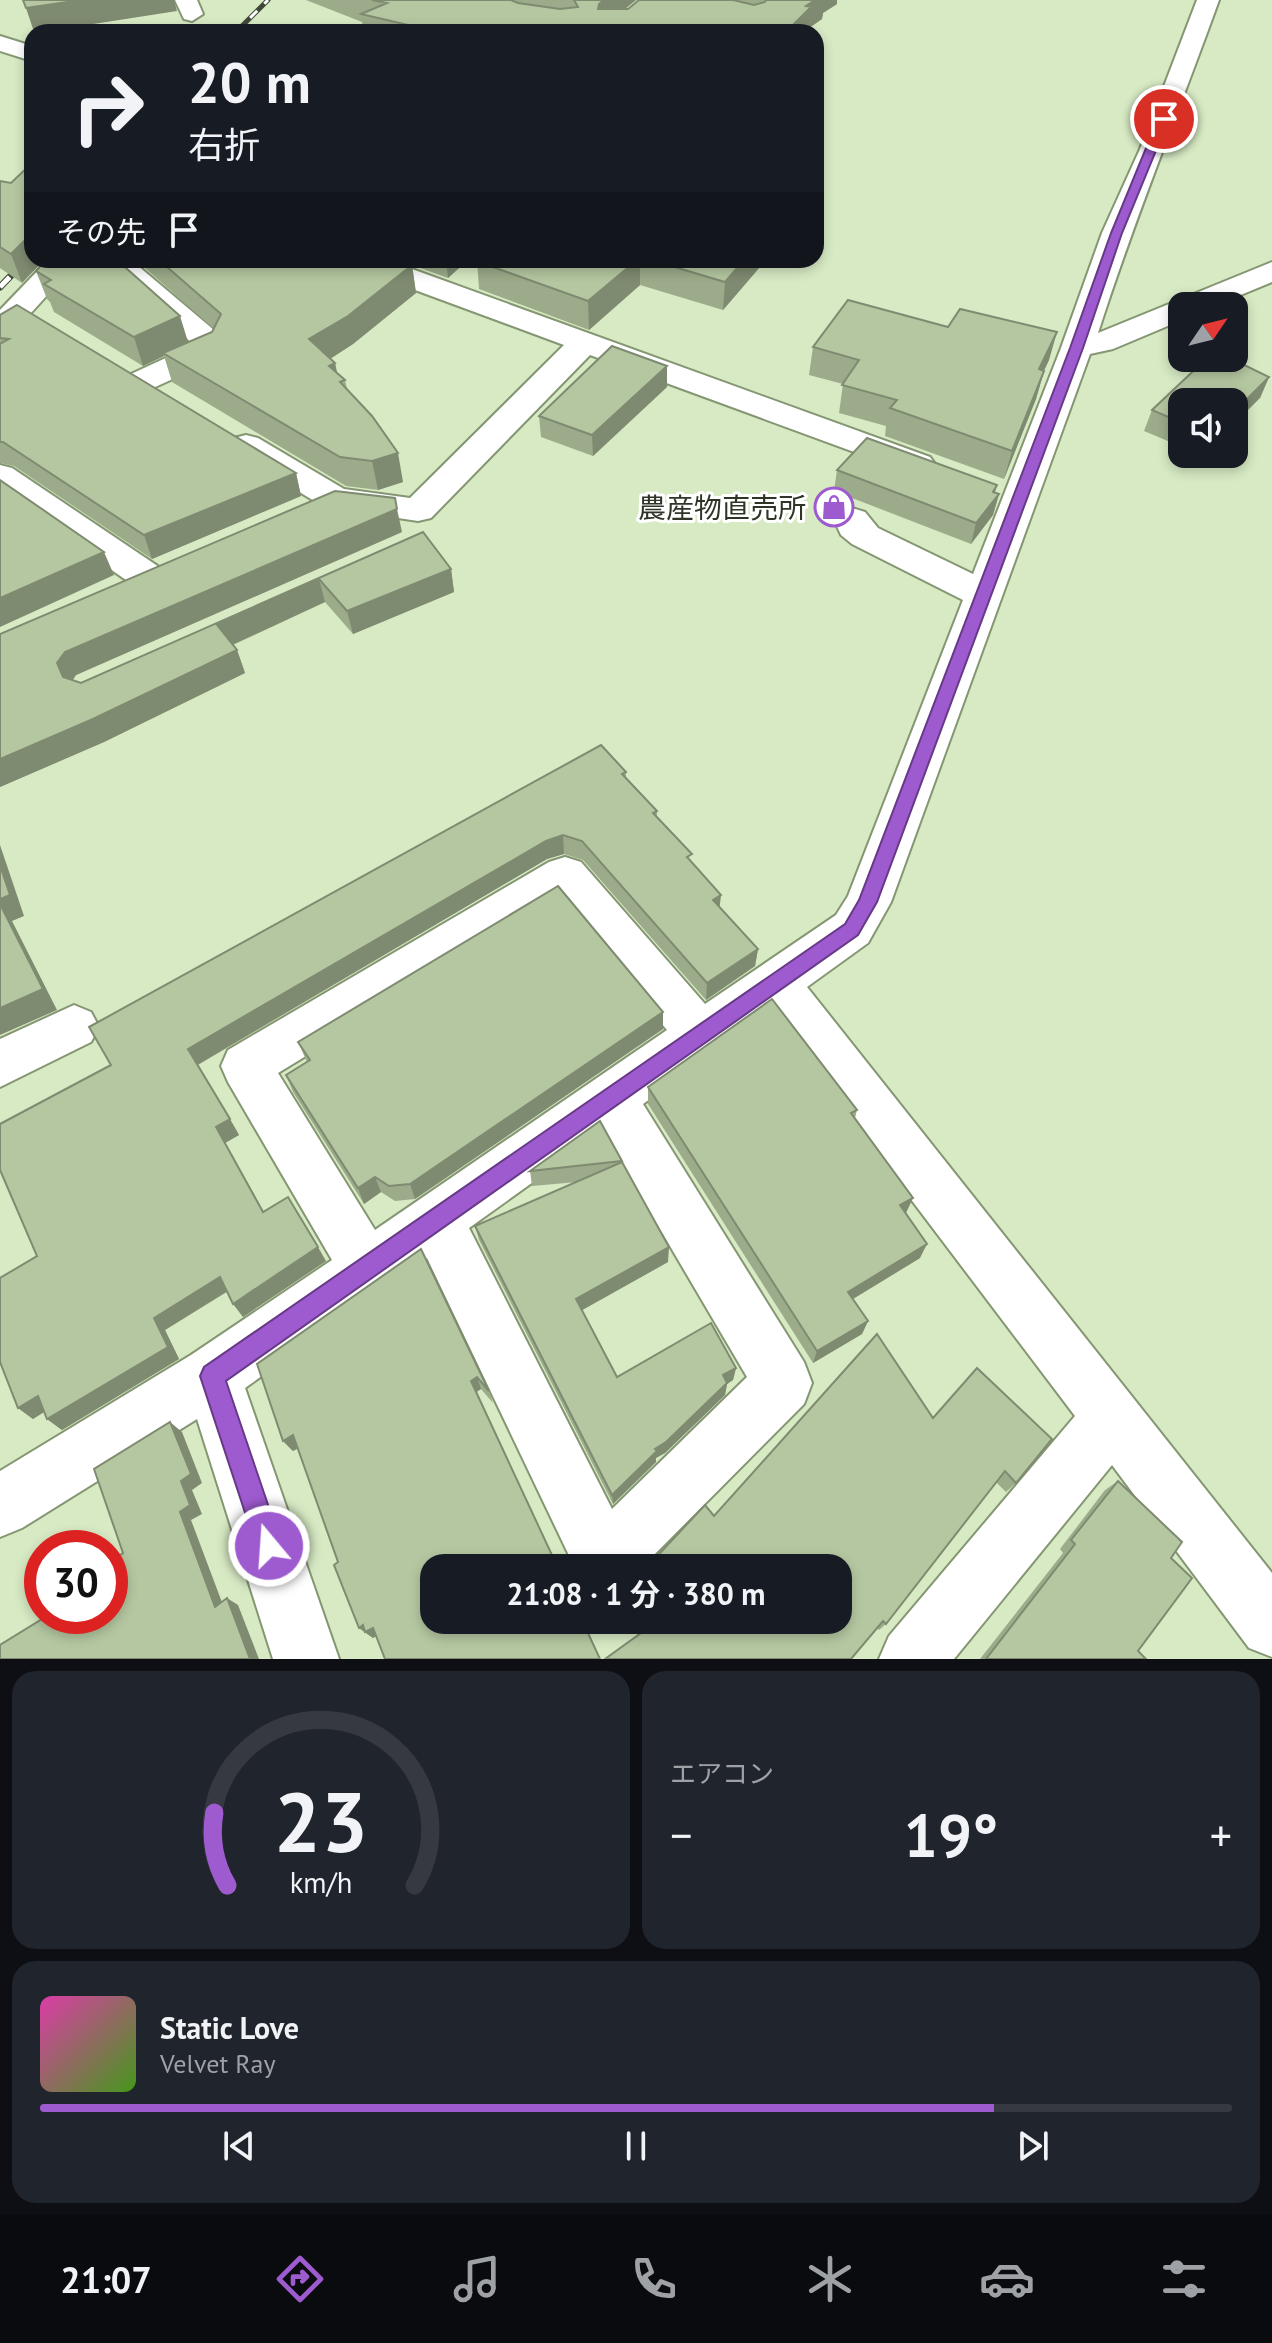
<!DOCTYPE html>
<html lang="ja">
<head>
<meta charset="utf-8">
<style>
	:root { --surface:#171b24; --page:#20242c; --text:#f1f3f6; --muted:#9ea1a6; --line:#363941; --accent:#9e5acf }
	body { margin:0; font-family:"PT Sans","Noto Sans JP",sans-serif; background:var(--page); color:var(--text); height:100vh; display:flex; flex-direction:column; font-size:30px; white-space:nowrap }
	* { box-sizing:border-box; margin:0 }
	p { font-size:26px; color:var(--muted) }
	.icon { flex:none; width:44px; height:44px; fill:none; stroke:currentColor; stroke-width:2; stroke-linecap:round; stroke-linejoin:round }
	.map { position:relative; height:1659px; overflow:hidden }
	.side { display:flex; flex-direction:column; gap:12px; padding:12px; background:#0d0f14; flex:1 }
	.side>* { flex:none }
	.hud { position:absolute; left:24px; top:24px; width:800px; height:244px; border-radius:24px; box-shadow:0 4px 12px #0003; background:#171b24; color:var(--text); overflow:hidden }
	.needle { width:52px; rotate:55deg }
	.tools { position:absolute; left:1168px; top:292px; display:grid; gap:16px }
	.tools a { display:grid; place-items:center; width:80px; height:80px; border-radius:16px; background:var(--surface); box-shadow:0 4px 12px #0003; font-size:40px }
	.speed { position:absolute; left:24px; top:1530px; display:flex; gap:16px; font-size:40px; font-weight:700; text-align:center }
	.speed>* { display:grid; place-content:center; width:104px; height:104px; border-radius:50%; background:var(--surface); box-shadow:0 4px 12px #0003; line-height:1 }
	.speed .limit { border:12px solid #d22; background:#fff; color:#111 }
	.pin { position:absolute; display:grid; place-items:center; width:68px; height:68px; color:#fff; margin:-34px; border:4px solid #fff; border-radius:50%; box-shadow:0 2px 8px #0007 }
	.me { position:absolute; width:88px; margin:-44px; rotate:342deg; stroke-linejoin:round; filter:drop-shadow(0 0 6px #0008) }
	.turn { display:flex; align-items:center; gap:28px; height:168px; padding:0 32px; font-size:36px }
	.turn .icon { width:104px; height:104px; stroke-width:2.5 }
	.turn b { display:block; font-size:56px; line-height:68px }
	.then { display:flex; align-items:center; height:76px; padding:0 32px; background:#0003; gap:16px; font-size:30px }
	.big { font-size:60px; font-weight:700; line-height:1.1 }
	.side .widget { flex:1; display:flex; flex-direction:column; justify-content:center; gap:12px; min-width:0; padding:0 28px; border-radius:24px; background:var(--page) }
	.side .dial { align-items:center; gap:0 }
	.dial svg { height:208px; overflow:visible; fill:none; stroke:var(--line); stroke-width:7; stroke-linecap:round; text-anchor:middle }
	.dial text { fill:var(--text); stroke:none }
	.song { display:flex; align-items:center; gap:24px }
	.cover { width:96px; height:96px; border-radius:12px; background:linear-gradient(135deg,hsl(320 70% 55%),hsl(100 70% 35%)) }
	.played { height:8px; border-radius:4px; background:linear-gradient(90deg,var(--accent) 80%,var(--line) 80%) }
	.keys { display:flex; justify-content:space-around; direction:ltr }
	.heat { display:flex; justify-content:space-between; align-items:center; font-size:44px; direction:ltr }
	.side .tiles { flex:1; display:grid; gap:12px; grid-template-columns:1fr 1fr }
	.widget:last-child { grid-column:span 2 }
	.trip { position:absolute; left:420px; top:1554px; width:432px; height:80px; border-radius:24px; background:var(--surface); box-shadow:0 4px 12px #0003; font-weight:700; line-height:80px; text-align:center }
	.dock { display:flex; height:128px; justify-content:space-around; align-items:center; background:#090b0e; color:var(--muted) }
	.dock .icon { width:56px; height:56px }
	.dock .current { color:var(--accent) }
	.dock b { font-size:36px; color:var(--text) }
	.map>svg:first-child { display:block }
	.lines { fill:none; stroke-linecap:round; stroke-linejoin:round }
	.minor-casing { stroke:#849672; stroke-width:4 }
	.minor { fill:#fff; fill-rule:evenodd }
	.rail-far1-casing { stroke:#3f4836; stroke-width:5 }
	.rail-casing { stroke:#3f4836; stroke-width:7 }
	.rail-far1 { stroke:#fff; stroke-width:3; stroke-dasharray:10; stroke-linecap:butt }
	.rail { stroke:#fff; stroke-width:5; stroke-dasharray:14; stroke-linecap:butt }
	.wall { fill:#9cab8a }
	.shaded-wall { fill:#7f8b71 }
	.building { fill:#b5c7a1; stroke:#7f8b71; stroke-width:2 }
	.route { fill:#9e5acf; stroke:#673a87; stroke-width:2 }
	.labels { text-anchor:middle; dominant-baseline:central; stroke-width:6; stroke-linejoin:round; paint-order:stroke }
	.poi-label { font-size:28px; fill:#2e3526; stroke:#fff; text-anchor:end }
</style>
</head>
<body>
<div class="map">
<svg width="1272" height="1659" viewBox="0 0 1272 1659">
	<rect width="100%" height="100%" fill="#d7eac4"/>
	<g class="lines">
		<g class="minor-casing">
			<g id="minor">
				<polygon points="175,0 197,0 203,14 192,21 184,19"/>
				<path d="M1197 0H1219C1179 111 1134 220 1098 333L1272 262V282L1214 306H1182V320L1113 349 1090 354 891 902 868 943 807 987 1272 1573V1657L1249 1648 1112 1465 954 1659H879L889 1636 1075 1416 770 1013 643 1104 804 1362 812 1383 804 1404 641 1568H575L427 1258 245 1388 339 1659H273L197 1419 22 1528 0 1537V1471L191 1355 332 1260 228 1082 221 1066 228 1050 549 862 565 857 581 862 705 1004 836 915 848 896 963 600 852 544 841 535 834 520 839 512 852 508 865 512 878 528 973 574 1061 348 1102 233 1140 149ZM560 901 667 1030 375 1230 278 1073ZM603 1132 747 1377 612 1509 469 1228Z"/>
				<polygon points="0,36 32,46 32,61 0,51"/>
				<polygon points="48,260 79,260 11,335 0,337 0,310"/>
				<polygon points="98,260 131,260 221,336 226,343 219,358 153,388 142,391 131,388 126,381 131,374 194,345"/>
				<polygon points="345,260 387,260 930,457 935,464 930,471 918,475 906,471 590,355 431,518 418,521 324,507 234,452 229,445 234,438 246,435 258,438 344,489 410,498 564,345 350,266"/>
				<polygon points="0,465 12,468 162,569 168,578 162,587 149,591 136,587 0,492"/>
				<polygon points="74,1005 91,1012 99,1027 91,1042 0,1087 0,1039"/>
			</g>
		</g>
		<use href="#minor" class="minor"/>
		<g class="rail-far1-casing">
			<g id="rail-far1">
				<polyline points="236,32 268,0"/>
				<polyline points="22,264 32,254"/>
			</g>
		</g>
		<g class="rail-casing">
			<polyline id="rail" points="0,287 24,262"/>
		</g>
		<use href="#rail-far1" class="rail-far1"/>
		<use href="#rail" class="rail"/>
	</g>
	<g class="wall">
		<polygon points="306,0 636,0 625,9 628,9 639,0 837,0 837,4 823,13 822,19 809,28 809,32 364,32 362,22"/>
		<polygon points="0,181 22,283 0,268"/>
		<polygon points="136,260 468,260 448,278 412,265 416,293 353,344 330,359 335,363 337,373 345,380 347,389 403,482 378,490 346,486 172,382 164,356 143,366 54,312 50,302 47,299 36,271 188,343 212,332 214,329"/>
		<polygon points="477,260 766,260 723,310 640,285 589,330 479,289"/>
		<polygon points="0,315 296,473 301,496 152,559 14,466 0,463"/>
		<polygon points="813,347 1049,360 1044,371 1036,399 1004,479 885,436 886,426 839,413 843,384 809,375"/>
		<polygon points="667,366 667,387 593,456 541,437 539,416"/>
		<polygon points="1269,377 1260,398 1182,402 1182,447 1144,431 1152,410"/>
		<polygon points="837,470 997,485 995,492 999,494 993,515 971,544 834,491"/>
		<polygon points="402,532 76,675 73,680 81,683 423,532 451,569 454,592 353,634 325,602 233,645 237,650 245,673 104,742 0,787 0,634"/>
		<polygon points="626,772 626,778 657,811 657,817 691,862 720,907 758,949 755,966 706,1000 583,860 564,854 547,859 198,1065 239,1135 225,1143 264,1212 326,1261 243,1317 227,1292 165,1330 179,1359 62,1430 47,1419 44,1412 33,1419 18,1408 37,1256 111,1065"/>
		<polygon points="663,1012 663,1029 415,1199 395,1201 381,1192 364,1204 293,1092 286,1075 307,1062 298,1042"/>
		<polygon points="648,1087 857,1110 855,1118 906,1214 920,1258 853,1299 868,1321 862,1334 813,1363 648,1104"/>
		<polygon points="622,1161 668,1262 582,1310 617,1377 736,1368 733,1380 727,1384 725,1395 665,1453 656,1458 656,1462 613,1504 479,1240 475,1226 577,1182 532,1186 530,1171"/>
		<polygon points="421,1249 489,1391 493,1403 481,1389 476,1392 376,1636 373,1638 359,1628 338,1562 298,1448 293,1451 283,1441"/>
		<polygon points="977,1368 1016,1483 1006,1492 996,1482 886,1624 879,1630 877,1628 838,1620 714,1516 933,1418"/>
		<polygon points="1118,1481 1171,1558 1138,1651 1146,1659 980,1659 1063,1553 1060,1549 1105,1490"/>
	</g>
	<g class="shaded-wall">
		<polygon points="81,0 174,0 177,11 42,32 34,32 26,8"/>
		<polygon points="604,0 636,0 599,30 599,4"/>
		<polygon points="815,0 837,0 837,4 823,13 822,19 809,28 809,32 786,32 806,6"/>
		<polygon points="32,233 32,260 44,260 22,283 11,254"/>
		<polygon points="446,260 468,260 448,278"/>
		<polygon points="637,260 640,260 640,285 589,330 588,301"/>
		<polygon points="744,260 766,260 723,310 725,282"/>
		<polygon points="412,265 416,293 353,344 316,368 309,339"/>
		<polygon points="180,316 189,345 163,353 164,356 143,366 134,337"/>
		<polygon points="1057,332 1049,360 1031,397 1039,369"/>
		<polygon points="335,363 341,392 329,366"/>
		<polygon points="667,366 667,387 593,456 592,435"/>
		<polygon points="1044,371 1036,399 1004,479 1012,451"/>
		<polygon points="1269,377 1260,398 1234,424 1234,412"/>
		<polygon points="398,453 403,482 378,490 372,461"/>
		<polygon points="296,473 301,496 152,559 144,535"/>
		<polygon points="997,485 992,502 999,494 993,515 971,544 976,523"/>
		<polygon points="397,509 402,532 76,675 68,686 57,663 65,652"/>
		<polygon points="104,552 114,575 0,627 0,598"/>
		<polygon points="451,569 454,592 353,634 347,611"/>
		<polygon points="319,579 325,602 225,648 217,625"/>
		<polygon points="237,650 245,673 104,742 0,787 0,759"/>
		<polygon points="563,835 564,854 547,859 197,1065 188,1049 546,841"/>
		<polygon points="0,845 24,916 12,921 57,1010 0,1035"/>
		<polygon points="721,895 719,913 713,900"/>
		<polygon points="758,949 755,966 706,1000 707,983"/>
		<polygon points="663,1012 663,1029 415,1199 410,1184"/>
		<polygon points="230,1119 239,1135 225,1143 216,1127"/>
		<polygon points="375,1177 381,1192 364,1204 358,1188"/>
		<polygon points="913,1198 906,1213 894,1221 900,1205"/>
		<polygon points="927,1244 920,1258 843,1305 848,1292"/>
		<polygon points="318,1247 326,1261 243,1317 233,1304"/>
		<polygon points="669,1247 668,1262 577,1313 576,1299"/>
		<polygon points="220,1277 229,1290 165,1330 179,1359 62,1430 47,1419 154,1318"/>
		<polygon points="868,1321 862,1334 813,1363 817,1351"/>
		<polygon points="736,1368 733,1380 727,1384 725,1395 665,1453 656,1458 656,1462 613,1504 612,1495 723,1375"/>
		<polygon points="477,1377 481,1389 475,1393 471,1381"/>
		<polygon points="38,1396 52,1407 33,1419 18,1408"/>
		<polygon points="170,1422 182,1432 202,1483 192,1490 202,1514 191,1520 226,1613 215,1607 180,1512 181,1481"/>
		<polygon points="293,1435 302,1446 293,1451 283,1441"/>
		<polygon points="227,1598 238,1605 259,1659 250,1659"/>
		<polygon points="363,1625 373,1628 380,1634 373,1638 359,1628"/>
	</g>
	<g class="building">
		<polygon points="23,0 81,0 26,8"/>
		<polygon points="372,0 511,0 518,3 560,9 578,7 574,0 604,0 599,4 598,9 628,9 639,0 733,0 754,5 765,2 766,0 815,0 806,6 811,7 786,32 438,32 361,14 387,3"/>
		<polygon points="32,163 32,233 11,254 0,247 0,181 11,183"/>
		<polygon points="46,260 117,260 180,316 134,337 44,284 51,280 36,271"/>
		<polygon points="159,260 398,260 412,265 348,316 309,339 335,363 329,366 345,380 340,382 372,416 398,453 372,461 340,457 163,353 212,332 221,314"/>
		<polygon points="477,260 637,260 588,301 476,261"/>
		<polygon points="651,260 744,260 725,282"/>
		<polygon points="848,300 948,327 960,309 1057,332 1039,369 1044,371 1012,451 890,408 897,400 842,385 859,360 813,347"/>
		<polygon points="17,305 296,473 144,535 3,442 0,442 0,344 9,339 0,338 0,315"/>
		<polygon points="612,346 667,366 592,435 539,416"/>
		<polygon points="1207,358 1230,358 1269,377 1234,412 1234,402 1182,402 1182,423 1152,410"/>
		<polygon points="867,438 997,485 993,492 999,494 976,523 837,470"/>
		<polygon points="0,480 104,552 0,598"/>
		<polygon points="335,491 395,498 397,509 65,652 57,663 63,677 81,683 423,532 451,569 347,611 319,579 217,625 237,650 93,719 0,759 0,634"/>
		<polygon points="601,745 626,772 622,774 657,811 653,813 692,854 687,857 721,895 713,900 758,949 707,983 582,841 563,835 546,841 188,1049 230,1119 216,1127 263,1212 288,1197 318,1247 233,1304 220,1277 154,1318 168,1347 47,1419 38,1396 18,1408 0,1362 0,1278 37,1256 0,1170 0,1124 111,1065 89,1027"/>
		<polygon points="0,865 10,895 0,899"/>
		<polygon points="558,886 663,1012 410,1184 389,1186 375,1177 358,1188 286,1075 310,1060 298,1042"/>
		<polygon points="0,904 43,989 0,1008"/>
		<polygon points="772,999 857,1110 851,1113 913,1198 900,1205 927,1244 848,1292 868,1321 817,1351 648,1087"/>
		<polygon points="600,1121 622,1161 530,1171"/>
		<polygon points="622,1162 669,1247 576,1299 617,1377 711,1323 736,1368 723,1375 727,1383 666,1442 655,1449 657,1451 612,1495 475,1226"/>
		<polygon points="421,1249 489,1391 477,1377 471,1381 558,1568 434,1568 434,1620 582,1620 600,1659 385,1659 373,1628 365,1632 363,1625 359,1628 334,1565 338,1562 293,1435 283,1441 257,1364"/>
		<polygon points="877,1334 933,1418 977,1368 1052,1439 1016,1483 1005,1471 886,1624 883,1621 851,1659 605,1659 659,1620 838,1620 838,1568 646,1568 705,1505 714,1516"/>
		<polygon points="170,1422 191,1474 181,1481 190,1505 180,1512 215,1607 227,1598 250,1659 0,1659 0,1645 47,1616 110,1616 110,1562 123,1553 94,1469"/>
		<polygon points="1118,1481 1182,1542 1171,1558 1192,1578 1138,1651 1146,1659 986,1659 1075,1544 1071,1540"/>
	</g>
	<polygon class="route" points="1164,116 1169,119 1122,233 1083,348 877,902 858,935 226,1381 282,1546 278,1555 269,1559 259,1555 200,1376 204,1367 845,924 859,900 1070,348 1111,233 1158,119"/>
	<defs>
		<g id="shop-ring" transform="scale(2)"><circle r="9.5" fill="#fff" stroke="#9e5acf" stroke-width="1.5"/><path d="M-5-2.5h2.3a2.7 3.5 0 0 1 5.4 0H5L5.5 6h-11ZM-1.5-2.5h3a1.5 2.3 0 0 0-3 0Z" fill="#9e5acf"/></g>
	</defs>
	<g fill-rule="evenodd">
		<use href="#shop-ring" x="834" y="507"/>
	</g>
	<g class="labels">
		<g class="poi-label">
			<text x="806" y="507">農産物直売所</text>
		</g>
	</g>
</svg>
<div class="tools">
<a><svg class="needle" viewBox="-14 -14 28 28"><path d="M0-13l5 13h-10z" fill="#e53935"/><path d="M0 13l5-13h-10z" fill="#9ea1a6"/></svg></a>
<a><svg class="icon" aria-label="sound" viewBox="0 0 24 24"><path d="M4 9h4l5-4v14l-5-4H4zM17 9q2 3 0 6"/></svg></a>
</div>
<div class="speed"><div class="limit">30</div></div>
<div class="pin" style="left:1164px;top:119px;background:#d93025"><svg class="icon" aria-label="arrive" viewBox="0 0 24 24"><path d="M6 21V4h12l-3 4 3 4H6"/></svg></div>
<svg class="me" style="left:269px;top:1546px" viewBox="-20 -20 40 40"><circle r="17" fill="#9e5acf" stroke="#fff" stroke-width="3"/><path d="M0-11L8 9 0 5-8 9z" fill="#fff"/></svg>
<div class="trip">21:08 · 1 分 · 380 m</div>
<div class="hud">
<div class="turn"><svg class="icon" aria-label="right" viewBox="0 0 24 24"><path d="M7 20v-9h11M14 6l5 5-5 5"/></svg><div><b>20 m</b>右折</div></div>
<div class="then">その先<svg class="icon" aria-label="arrive" viewBox="0 0 24 24"><path d="M6 21V4h12l-3 4 3 4H6"/></svg></div>
</div>
</div>
<section class="side">
<div class="tiles">
<div class="widget dial"><svg viewBox="0 0 100 80">
<path d="M14 69A42 42 0 1 1 86 69"/>
<path d="M14 69A42 42 0 0 1 9 41" stroke="#9e5acf"/>
<text x="50" y="56" font-size="32" font-weight="700">23</text>
<text x="50" y="72" font-size="11">km/h</text>
</svg></div>
<div class="widget"><p>エアコン</p>
<div class="heat"><a>−</a><b class="big">19°</b><a>+</a></div>
</div>
<div class="widget">
<div class="song"><i class="cover"></i><div><b>Static Love</b><p>Velvet Ray</p></div></div>
<div class="played"></div>
<div class="keys"><svg class="icon" aria-label="previous" viewBox="0 0 24 24"><path d="M18 5L8 12l10 7zM5 5v14"/></svg><svg class="icon" aria-label="pause" viewBox="0 0 24 24"><path d="M8 5v14M16 5v14"/></svg><svg class="icon" aria-label="next" viewBox="0 0 24 24"><path d="M6 5l10 7-10 7zM19 5v14"/></svg></div>
</div>
</div>
</section>
<nav class="dock">
<b>21:07</b>
<svg class="icon current" aria-label="directions" viewBox="0 0 24 24"><path d="M12 3l9 9-9 9-9-9zM9 14v-3h6M13 9l2 2-2 2"/></svg>
<svg class="icon" aria-label="music" viewBox="0 0 24 24"><path d="M9 18V5l10-2v13"/><circle cx="6" cy="18" r="3"/><circle cx="16" cy="16" r="3"/></svg>
<svg class="icon" aria-label="phone" viewBox="0 0 24 24"><path d="M5 4h4l2 5-3 2q2 4 5 5l2-3 5 2v4C11 20 4 13 5 4z"/></svg>
<svg class="icon" aria-label="climate" viewBox="0 0 24 24"><path d="M12 3v18M4 7l16 10M4 17L20 7"/></svg>
<svg class="icon" aria-label="car" viewBox="0 0 24 24"><path d="M5 17H2v-5l4-1 3-4h7l3 4 3 1v5h-3M9 17h6M6 11h13"/><circle cx="7" cy="17" r="2"/><circle cx="17" cy="17" r="2"/></svg>
<svg class="icon" aria-label="filters" viewBox="0 0 24 24"><path d="M4 7h16M4 17h16"/><circle cx="9" cy="7" r="2"/><circle cx="15" cy="17" r="2"/></svg>
</nav>
</body>
</html>
